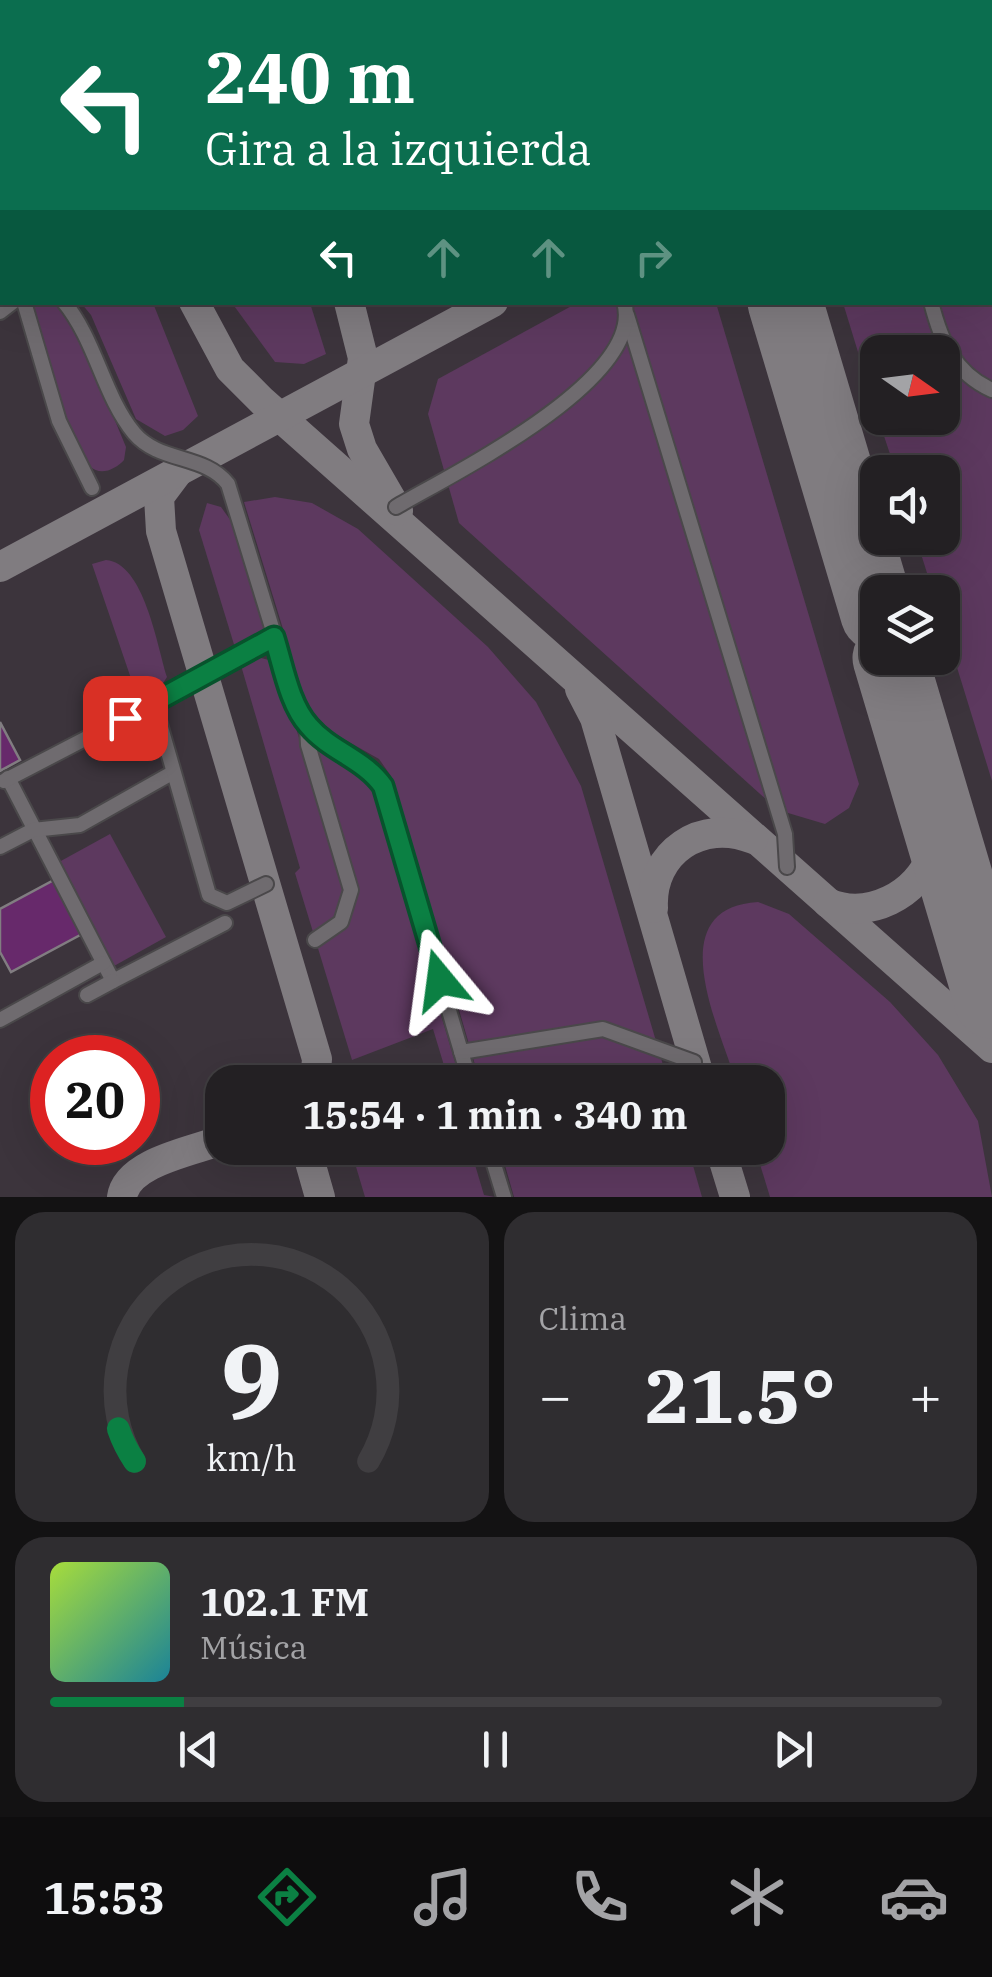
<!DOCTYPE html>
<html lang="es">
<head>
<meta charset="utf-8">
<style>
	:root { --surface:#232023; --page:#2f2d30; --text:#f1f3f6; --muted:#a3a3a6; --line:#403e41; --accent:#0b8043 }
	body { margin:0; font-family:"IBM Plex Serif",serif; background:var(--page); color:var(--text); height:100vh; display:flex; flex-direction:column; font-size:38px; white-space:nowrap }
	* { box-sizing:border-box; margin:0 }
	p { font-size:32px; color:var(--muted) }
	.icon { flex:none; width:55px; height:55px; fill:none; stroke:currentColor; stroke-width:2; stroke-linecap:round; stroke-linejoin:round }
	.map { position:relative; height:1197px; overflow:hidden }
	.sheet { display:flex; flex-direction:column; gap:15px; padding:15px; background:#131213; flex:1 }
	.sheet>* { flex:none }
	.hud { position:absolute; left:0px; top:0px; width:992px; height:305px; box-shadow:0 10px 40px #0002,0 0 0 2px var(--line); background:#0b6e4f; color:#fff; overflow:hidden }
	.needle { width:65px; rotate:104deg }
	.tools { position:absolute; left:860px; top:335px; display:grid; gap:20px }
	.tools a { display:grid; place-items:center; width:100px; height:100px; border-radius:20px; background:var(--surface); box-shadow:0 10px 40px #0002,0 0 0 2px var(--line); font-size:50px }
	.speed { position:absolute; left:30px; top:1035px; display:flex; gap:20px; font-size:50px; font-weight:700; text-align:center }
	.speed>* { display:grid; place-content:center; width:130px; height:130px; border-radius:50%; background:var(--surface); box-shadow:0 10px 40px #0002,0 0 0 2px var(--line); line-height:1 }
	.speed .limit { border:15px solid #d22; background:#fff; color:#111 }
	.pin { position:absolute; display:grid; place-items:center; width:85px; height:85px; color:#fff; margin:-42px; border-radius:20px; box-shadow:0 5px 15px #0006 }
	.me { position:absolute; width:110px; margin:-55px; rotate:344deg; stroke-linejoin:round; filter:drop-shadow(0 0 8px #0008) }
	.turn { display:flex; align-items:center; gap:35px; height:210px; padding:0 40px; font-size:45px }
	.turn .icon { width:130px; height:130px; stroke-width:2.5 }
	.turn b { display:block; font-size:70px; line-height:85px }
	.lanes { display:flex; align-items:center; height:95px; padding:0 40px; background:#0003; justify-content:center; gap:50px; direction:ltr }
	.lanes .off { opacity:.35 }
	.big { font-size:75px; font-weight:700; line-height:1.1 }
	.sheet .card { flex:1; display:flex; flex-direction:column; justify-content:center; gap:15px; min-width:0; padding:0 35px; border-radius:30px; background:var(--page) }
	.sheet .dial { align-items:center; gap:0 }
	.dial svg { height:260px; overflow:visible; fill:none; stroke:var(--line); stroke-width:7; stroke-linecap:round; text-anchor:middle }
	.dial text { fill:var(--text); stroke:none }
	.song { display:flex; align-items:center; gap:30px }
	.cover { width:120px; height:120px; border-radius:15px; background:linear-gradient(135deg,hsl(80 70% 55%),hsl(190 70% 35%)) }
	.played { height:10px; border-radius:5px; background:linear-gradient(90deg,var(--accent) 15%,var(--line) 15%) }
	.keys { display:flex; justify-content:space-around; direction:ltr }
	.heat { display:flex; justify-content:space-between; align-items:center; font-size:55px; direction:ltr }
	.sheet .tiles { flex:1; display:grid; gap:15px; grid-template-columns:1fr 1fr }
	.card:last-child { grid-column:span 2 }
	.trip { position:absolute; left:205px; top:1065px; width:580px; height:100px; border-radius:30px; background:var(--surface); box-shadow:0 10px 40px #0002,0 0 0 2px var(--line); font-weight:700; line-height:100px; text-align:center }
	.tabs { display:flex; height:160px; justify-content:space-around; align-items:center; background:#0e0d0e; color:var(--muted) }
	.tabs .icon { width:70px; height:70px }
	.tabs .on { color:var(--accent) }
	.tabs b { font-size:45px; color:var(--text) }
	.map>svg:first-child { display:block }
	.built { fill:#3c343c; fill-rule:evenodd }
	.green { fill:#5d395f }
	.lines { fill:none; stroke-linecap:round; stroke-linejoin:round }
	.taxiway { stroke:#807c80; stroke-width:30 }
	.runway { stroke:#807c80; stroke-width:75 }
	.building { fill:#67296b; stroke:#817d81; stroke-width:2.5 }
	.minor-casing { stroke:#4a484a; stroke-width:18 }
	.minor { stroke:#6f6b6f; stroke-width:14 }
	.route-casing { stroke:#07532c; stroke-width:25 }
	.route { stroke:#0b8043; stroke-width:18 }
</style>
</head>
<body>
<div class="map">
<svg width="992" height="1197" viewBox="0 0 992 1197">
	<rect width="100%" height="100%" fill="#2f2b2f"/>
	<path class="built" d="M0 0H992V1197H0ZM2 2H990V302H2ZM878 352H942V418H878ZM878 472H942V538H878ZM878 592H942V658H878ZM52 1058H138V1142H52ZM222 1082H768V1148H222Z"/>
	<g class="green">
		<path d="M992 80V385C959 362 950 340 937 303L990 302Z"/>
		<path d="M31 303H58L81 339 126 447 124 460C116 469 100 477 90 466 63 440 42 341 31 303Z"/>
		<polygon points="81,303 153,303 198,416 183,430 165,436 136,419 91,315"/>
		<polygon points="232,303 310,303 326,354 304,364 275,362"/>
		<polygon points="577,303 716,303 859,784 849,808 825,824 778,810 459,523 428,414 438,379"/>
		<polygon points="843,303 924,303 940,352 878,352 877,414"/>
		<polygon points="943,356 962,379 992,397 992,781 943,622 942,592 933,592 916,538 942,538 942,472 896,472 878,418 942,418"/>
		<polygon points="275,497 312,503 358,529 488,647 536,702 581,786 668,1082 480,1082 391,776 379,759 333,733 307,707 244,502"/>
		<polygon points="207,503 221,507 231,521 265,624 262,638 236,651 199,530"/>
		<path d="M106 560C144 563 157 645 167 677L156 694 139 702 92 564Z"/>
		<path d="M253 656 269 660 280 675 345 890C342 912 334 924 313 932L295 873 300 868 240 662Z"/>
		<polygon points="315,746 359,772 374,791 461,1082 449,1082 433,1029 352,1060 317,945 346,927 359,892"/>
		<polygon points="110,834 166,937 114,966 59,862"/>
		<path d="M758 902 789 914 890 1002 938 1055 978 1121 992 1197H770L755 1148H768V1082H736C720 1028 659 908 758 902Z"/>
		<polygon points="382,1148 470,1148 484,1195 495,1197 365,1197 354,1160"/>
		<polygon points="500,1148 688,1148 702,1197 514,1197"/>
	</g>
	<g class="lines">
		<g class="taxiway">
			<polyline points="100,0 101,2"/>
			<polyline points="257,0 258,2"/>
			<polyline points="990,36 992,35"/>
			<polyline points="194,302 230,369 262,401 992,1048"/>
			<polyline points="349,302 363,358 354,424 362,449 398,511"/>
			<polyline points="180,469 159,497 161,531 317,1059 315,1082"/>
			<polyline points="0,567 493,302"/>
			<polyline points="580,689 595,718 701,1082"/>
			<path d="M828 903C868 920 918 895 932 854 939 836 936 816 932 798"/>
			<path d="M653 908C650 852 702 818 753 839"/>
			<polyline points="985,979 992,994"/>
			<polyline points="306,1148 320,1197"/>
			<polyline points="720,1148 735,1197"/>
			<path d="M122 1197C127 1162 193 1151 222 1140"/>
		</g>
		<g class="runway">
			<polyline points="694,0 695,2"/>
			<polyline points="785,302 878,614"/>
			<polyline points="890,658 992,1001"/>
		</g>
	</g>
	<g class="building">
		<polygon points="0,722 20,760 0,771"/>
		<polygon points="54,880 82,934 11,972 0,952 0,909"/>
	</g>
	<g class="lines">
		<g class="minor-casing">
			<g id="minor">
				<polyline points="908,0 909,2"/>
				<polyline points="0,223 2,231"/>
				<polyline points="24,302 59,421 92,488"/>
				<path d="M64 302C96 341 103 395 134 433 159 463 205 454 228 484L296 706C317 743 360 752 383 786L470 1082"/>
				<path d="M931 302C941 341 954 373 992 390"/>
				<polyline points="0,312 13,302"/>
				<polyline points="627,315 785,834 787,867"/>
				<path d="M396 507C450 475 647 379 624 302"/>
				<polyline points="307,725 308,745 351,890 341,922 315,940"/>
				<polyline points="8,778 113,981 225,923"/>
				<polyline points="4,781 154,703"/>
				<polyline points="0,847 33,830 80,825 172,773"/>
				<polyline points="266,884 227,903 209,895 154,703 274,637"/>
				<polyline points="87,995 113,981"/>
				<polyline points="0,1020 103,963"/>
				<polyline points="461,1052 603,1029 694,1062"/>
				<polyline points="489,1148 504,1197"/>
			</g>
		</g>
		<use href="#minor" class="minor"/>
	</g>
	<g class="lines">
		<g class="route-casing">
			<path id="route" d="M125 718 274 637C283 665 289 704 309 726 330 751 364 759 383 786L440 980"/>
		</g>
		<use href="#route" class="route"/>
	</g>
</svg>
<div class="tools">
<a><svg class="needle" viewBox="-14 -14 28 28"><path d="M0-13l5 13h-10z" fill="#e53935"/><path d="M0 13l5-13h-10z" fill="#a3a3a6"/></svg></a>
<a><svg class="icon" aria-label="sound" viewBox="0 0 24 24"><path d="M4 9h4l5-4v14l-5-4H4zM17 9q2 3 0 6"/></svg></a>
<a><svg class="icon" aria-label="layers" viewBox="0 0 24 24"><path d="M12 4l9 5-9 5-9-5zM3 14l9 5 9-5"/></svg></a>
</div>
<div class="speed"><div class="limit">20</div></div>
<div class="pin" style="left:125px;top:718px;background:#d93025"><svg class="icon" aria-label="arrive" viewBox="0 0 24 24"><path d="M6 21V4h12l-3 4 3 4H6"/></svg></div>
<svg class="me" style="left:440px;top:980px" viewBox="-20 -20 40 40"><path d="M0-17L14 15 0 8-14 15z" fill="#0b8043" stroke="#fff" stroke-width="4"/></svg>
<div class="trip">15:54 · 1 min · 340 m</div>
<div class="hud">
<div class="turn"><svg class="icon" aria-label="left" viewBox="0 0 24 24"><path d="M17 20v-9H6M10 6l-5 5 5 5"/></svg><div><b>240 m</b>Gira a la izquierda</div></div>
<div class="lanes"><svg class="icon" aria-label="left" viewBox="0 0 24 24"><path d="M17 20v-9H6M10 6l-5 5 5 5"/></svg><svg class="icon off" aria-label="ahead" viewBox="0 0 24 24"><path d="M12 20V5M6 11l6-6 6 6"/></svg><svg class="icon off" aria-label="ahead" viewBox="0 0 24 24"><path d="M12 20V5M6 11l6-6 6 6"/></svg><svg class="icon off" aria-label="right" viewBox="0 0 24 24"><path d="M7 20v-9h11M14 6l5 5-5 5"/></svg></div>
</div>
</div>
<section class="sheet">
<div class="tiles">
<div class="card dial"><svg viewBox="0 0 100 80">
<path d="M14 69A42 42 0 1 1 86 69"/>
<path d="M14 69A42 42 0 0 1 9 59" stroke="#0b8043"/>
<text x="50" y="56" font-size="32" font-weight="700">9</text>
<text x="50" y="72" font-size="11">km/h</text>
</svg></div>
<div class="card"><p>Clima</p>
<div class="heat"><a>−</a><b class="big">21.5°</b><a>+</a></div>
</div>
<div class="card">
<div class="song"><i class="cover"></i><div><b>102.1 FM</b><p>Música</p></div></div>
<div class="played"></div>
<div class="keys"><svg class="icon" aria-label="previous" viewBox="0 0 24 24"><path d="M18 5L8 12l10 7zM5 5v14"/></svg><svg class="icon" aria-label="pause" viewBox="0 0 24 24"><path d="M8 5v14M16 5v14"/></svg><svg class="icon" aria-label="next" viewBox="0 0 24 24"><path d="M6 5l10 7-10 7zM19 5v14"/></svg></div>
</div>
</div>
</section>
<nav class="tabs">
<b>15:53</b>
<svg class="icon on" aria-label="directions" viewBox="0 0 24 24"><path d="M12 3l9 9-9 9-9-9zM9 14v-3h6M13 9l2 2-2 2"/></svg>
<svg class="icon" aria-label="music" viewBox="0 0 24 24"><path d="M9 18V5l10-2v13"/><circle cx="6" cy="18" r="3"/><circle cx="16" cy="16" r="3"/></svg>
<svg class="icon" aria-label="phone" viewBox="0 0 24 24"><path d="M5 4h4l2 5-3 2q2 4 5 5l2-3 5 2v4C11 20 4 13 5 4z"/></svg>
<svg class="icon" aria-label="climate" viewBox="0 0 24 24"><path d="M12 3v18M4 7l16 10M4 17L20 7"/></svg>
<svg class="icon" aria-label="car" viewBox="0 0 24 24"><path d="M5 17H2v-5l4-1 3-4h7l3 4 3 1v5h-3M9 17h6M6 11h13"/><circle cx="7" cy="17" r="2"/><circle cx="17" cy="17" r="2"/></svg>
</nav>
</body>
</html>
